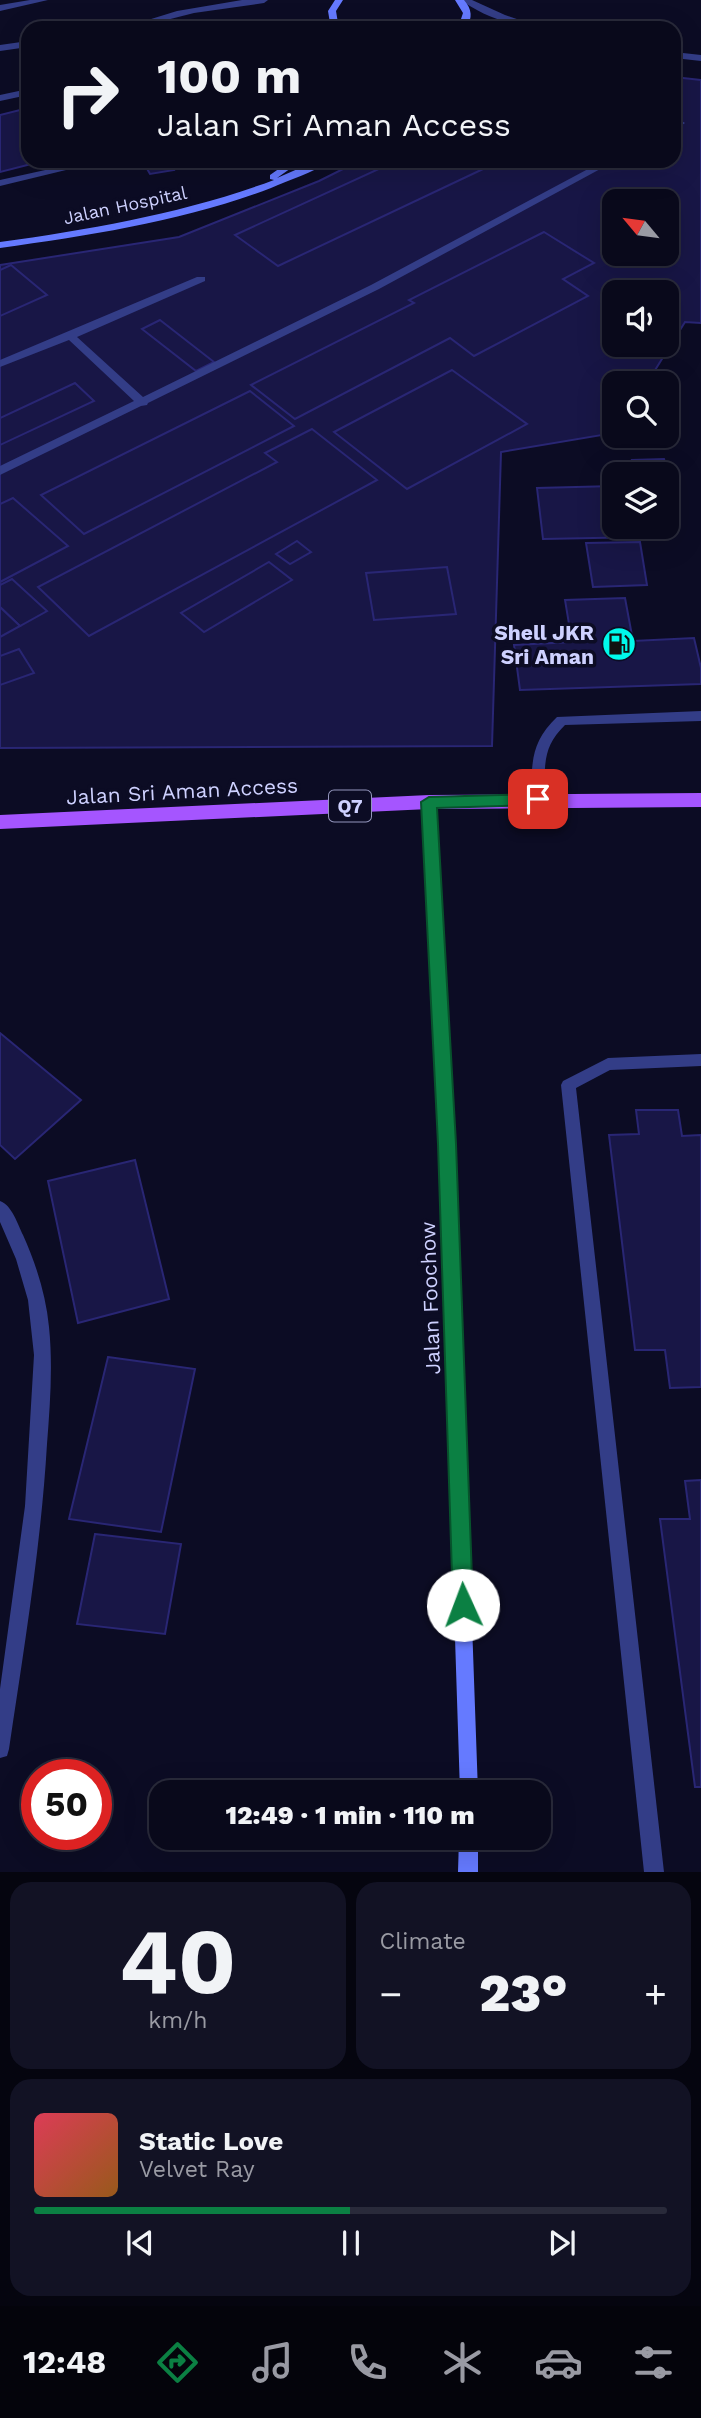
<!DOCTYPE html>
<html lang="en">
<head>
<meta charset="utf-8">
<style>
	:root { --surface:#09091b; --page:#121224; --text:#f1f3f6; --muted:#999aa3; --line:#292a3a; --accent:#0b8043 }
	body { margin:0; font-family:"Work Sans",sans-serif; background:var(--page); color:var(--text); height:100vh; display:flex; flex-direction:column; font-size:26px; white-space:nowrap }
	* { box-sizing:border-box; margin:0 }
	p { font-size:23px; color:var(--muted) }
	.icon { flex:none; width:38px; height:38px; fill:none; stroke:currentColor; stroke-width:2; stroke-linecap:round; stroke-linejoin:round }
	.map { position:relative; height:1872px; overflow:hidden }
	.details { display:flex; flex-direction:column; gap:10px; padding:10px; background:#05050f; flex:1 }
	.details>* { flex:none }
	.hud { position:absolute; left:21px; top:21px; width:660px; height:147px; border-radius:21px; box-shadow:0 7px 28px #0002,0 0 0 2px var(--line); background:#09091b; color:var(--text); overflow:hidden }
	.needle { width:46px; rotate:299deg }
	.fabs { position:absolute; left:602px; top:189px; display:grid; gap:14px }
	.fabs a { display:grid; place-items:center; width:77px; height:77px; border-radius:14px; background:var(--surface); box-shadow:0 7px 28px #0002,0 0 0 2px var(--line); font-size:35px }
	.speed { position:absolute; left:21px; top:1759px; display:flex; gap:14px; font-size:35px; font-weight:700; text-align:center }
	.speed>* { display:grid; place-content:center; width:91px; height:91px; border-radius:50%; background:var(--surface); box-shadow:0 7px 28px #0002,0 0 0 2px var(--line); line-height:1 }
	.speed .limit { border:10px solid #d22; background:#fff; color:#111 }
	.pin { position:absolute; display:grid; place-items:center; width:60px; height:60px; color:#fff; margin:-30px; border-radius:14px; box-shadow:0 4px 10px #0006 }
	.me { position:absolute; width:77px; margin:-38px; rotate:358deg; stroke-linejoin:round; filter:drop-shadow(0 0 5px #0008) }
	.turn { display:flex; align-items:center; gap:24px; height:147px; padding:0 21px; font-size:32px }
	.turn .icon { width:91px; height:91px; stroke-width:2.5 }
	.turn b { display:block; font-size:49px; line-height:60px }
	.big { font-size:52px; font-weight:800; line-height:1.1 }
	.details .tile { flex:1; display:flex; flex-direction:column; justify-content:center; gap:10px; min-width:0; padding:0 24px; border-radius:21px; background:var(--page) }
	.details .dial { align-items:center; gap:0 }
	.dial b { font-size:91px; line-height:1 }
	.song { display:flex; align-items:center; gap:21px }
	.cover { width:84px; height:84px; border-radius:10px; background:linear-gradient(135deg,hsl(350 70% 55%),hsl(30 70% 35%)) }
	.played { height:7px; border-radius:4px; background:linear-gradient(90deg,var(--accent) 50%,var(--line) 50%) }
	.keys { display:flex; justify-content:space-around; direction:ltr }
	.heat { display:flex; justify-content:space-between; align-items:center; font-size:38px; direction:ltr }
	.details .tiles { flex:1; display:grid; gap:10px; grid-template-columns:1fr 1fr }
	.tile:last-child { grid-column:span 2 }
	.trip { position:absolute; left:149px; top:1780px; width:402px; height:70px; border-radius:21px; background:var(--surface); box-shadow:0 7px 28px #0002,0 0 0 2px var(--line); font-weight:800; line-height:70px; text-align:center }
	.tabs { display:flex; height:112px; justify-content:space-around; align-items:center; background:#04040b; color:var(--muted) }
	.tabs .icon { width:49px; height:49px }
	.tabs .current { color:var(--accent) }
	.tabs b { font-size:32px; color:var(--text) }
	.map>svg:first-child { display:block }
	.building { fill:#181646; stroke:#292674; stroke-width:2; fill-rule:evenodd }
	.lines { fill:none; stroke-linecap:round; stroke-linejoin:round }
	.service { fill:#333d87; fill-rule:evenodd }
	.minor { fill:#333d87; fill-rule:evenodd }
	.tertiary { fill:#333d87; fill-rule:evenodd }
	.secondary { fill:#657aff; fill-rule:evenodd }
	.primary { fill:#a555ff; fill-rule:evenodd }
	.route { fill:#0b8043; stroke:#07532c; stroke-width:2 }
	.labels { text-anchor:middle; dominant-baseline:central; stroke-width:7; stroke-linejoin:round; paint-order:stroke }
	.far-street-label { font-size:18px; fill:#ced1ff; stroke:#0c0c24 }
	.shield { fill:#0c0c24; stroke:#9496bd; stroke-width:2 }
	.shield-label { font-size:19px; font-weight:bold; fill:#ced1ff }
	.poi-label { font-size:21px; font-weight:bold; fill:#ced1ff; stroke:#0c0c24; text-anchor:end }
	.street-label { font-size:21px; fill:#ced1ff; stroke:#0c0c24 }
</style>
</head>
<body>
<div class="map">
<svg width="701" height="1872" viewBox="0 0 701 1872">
	<rect width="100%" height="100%" fill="#0c0c24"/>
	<g class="building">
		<path d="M674 77 701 80V323L685 322 647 383H614V433L501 452 492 746 0 748V265L179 237 319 181 359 161H674ZM614 201H667V254H614ZM614 292H667V345H614Z"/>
		<polygon points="28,108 28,161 43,161 0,172 0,115"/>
		<polygon points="396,161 500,161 278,266 235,235"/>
		<polygon points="171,162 174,170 150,174 146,167"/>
		<polygon points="544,232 594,263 563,279 588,296 474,356 450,338 295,419 251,385 414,303 409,300"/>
		<polygon points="11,265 47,295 0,316 0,270"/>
		<polygon points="160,320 214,362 196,371 142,329"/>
		<polygon points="452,370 527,424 407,489 334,432"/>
		<polygon points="75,383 94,401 0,445 0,418"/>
		<polygon points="250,391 294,426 84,534 41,495"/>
		<polygon points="312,429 377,480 89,636 38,587 277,462 265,453"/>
		<polygon points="664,459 674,489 667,489 667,474 636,474 632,460"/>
		<polygon points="614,486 614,527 643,527 645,537 543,539 537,488"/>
		<polygon points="13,498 68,546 0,582 0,504"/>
		<polygon points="297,541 311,552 290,564 276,554"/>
		<polygon points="640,542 647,585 593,587 586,543"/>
		<polygon points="269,562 292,580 204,632 181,613"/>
		<polygon points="447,567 456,614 374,620 366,573"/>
		<polygon points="12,579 47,611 20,626 0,607 0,585"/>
		<polygon points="625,598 633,641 694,638 701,668 701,684 520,690 514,645 572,642 565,600"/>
		<polygon points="0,607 20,626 0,637"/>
		<polygon points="19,649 34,673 0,685 0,656"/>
		<polygon points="0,1033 81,1100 15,1159 0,1145"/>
		<polygon points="636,1110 678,1110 682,1136 701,1135 701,1387 670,1388 665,1350 635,1350 609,1135 639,1134"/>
		<polygon points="135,1160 169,1299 78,1323 48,1181"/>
		<polygon points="108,1357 195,1369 161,1532 69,1519"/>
		<polygon points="701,1480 701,1787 695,1787 660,1519 690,1519 685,1481"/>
		<polygon points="95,1534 181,1544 165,1634 77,1624"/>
	</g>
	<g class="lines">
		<g class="service">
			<polygon points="30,0 48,0 0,11 0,5"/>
			<polygon points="28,89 28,95 0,101 0,95"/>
			<polygon points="680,120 685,123 674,130 674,123"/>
			<polygon points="86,161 95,163 0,186 0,180"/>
			<polygon points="603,161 615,161 379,289 148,403 147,405 141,406 0,475 0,466 134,401 69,340 0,367 0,360 197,277 205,277 205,281 77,337 143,397 371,285"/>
			<path d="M0 1201C12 1205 18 1225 23 1235 36 1264 46 1295 49 1327 53 1366 50 1405 47 1444 41 1546 24 1648 9 1749L7 1756 0 1758V1689L25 1506 34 1355 28 1300 16 1259 0 1222Z"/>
		</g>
		<g class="minor">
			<path d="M701 711V721L565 725C541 748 545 768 545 799L538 804 531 799C532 763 530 743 557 717Z"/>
			<polygon points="701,1054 701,1066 610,1070 576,1088 664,1872 644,1872 561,1085 563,1081 608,1058"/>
		</g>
		<g class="tertiary">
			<polygon points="242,0 268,0 264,3 194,13 135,28 122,28 177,11"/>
			<path d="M461 0H472L505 15 543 28C516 28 482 16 461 0Z"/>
			<polygon points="28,41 28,47 0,51 0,45"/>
			<polygon points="674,52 701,55 701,61 674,58"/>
		</g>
		<g class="secondary">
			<polygon points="335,0 343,0 336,11 338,23 342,28 333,28 330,23 328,11"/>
			<path d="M455 0H464C472 9 473 18 466 28H458L463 13Z"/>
			<path d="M290 161H301L277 178 316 161H329C313 173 289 180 271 188 184 221 92 235 0 248V242C93 229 185 213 274 180L270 179V175Z"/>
			<polygon points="429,797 436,802 455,1144 478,1792 460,1792 439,1144 422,802"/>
			<polygon points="459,1838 478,1838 478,1872 458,1872"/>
		</g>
		<polygon class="primary" points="701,793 701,807 429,809 0,829 0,815 429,795"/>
	</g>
	<polygon class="route" points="538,794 545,799 538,805 437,808 456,1144 473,1605 470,1612 463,1615 456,1612 453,1605 438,1144 421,802 429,797"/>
	<defs>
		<g id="fuel-disc" transform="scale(1.75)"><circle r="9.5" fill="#00f9eb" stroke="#0c0c24"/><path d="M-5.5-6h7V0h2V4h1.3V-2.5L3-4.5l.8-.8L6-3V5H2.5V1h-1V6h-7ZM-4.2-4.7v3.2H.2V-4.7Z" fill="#111"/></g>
	</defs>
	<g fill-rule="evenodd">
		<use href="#fuel-disc" x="619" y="644"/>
	</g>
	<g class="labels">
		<g class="far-street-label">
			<text transform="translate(125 205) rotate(-12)">Jalan Hospital</text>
		</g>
		<rect class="shield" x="329" y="790.5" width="42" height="31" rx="5"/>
		<g class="shield-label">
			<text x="350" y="806">Q7</text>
		</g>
		<g class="poi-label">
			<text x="594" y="632">Shell JKR<tspan x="594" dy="24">Sri Aman</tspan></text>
		</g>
		<g class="street-label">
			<text transform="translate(182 791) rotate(-3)">Jalan Sri Aman Access</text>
			<text transform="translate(430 1298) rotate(-92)">Jalan Foochow</text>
		</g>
	</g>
</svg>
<div class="fabs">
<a><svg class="needle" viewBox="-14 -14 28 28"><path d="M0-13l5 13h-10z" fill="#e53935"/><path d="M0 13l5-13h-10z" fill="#999aa3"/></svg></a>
<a><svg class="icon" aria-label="sound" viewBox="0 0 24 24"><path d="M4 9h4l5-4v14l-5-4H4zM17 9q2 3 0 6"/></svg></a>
<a><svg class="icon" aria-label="search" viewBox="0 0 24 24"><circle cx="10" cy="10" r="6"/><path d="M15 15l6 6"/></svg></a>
<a><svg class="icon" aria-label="layers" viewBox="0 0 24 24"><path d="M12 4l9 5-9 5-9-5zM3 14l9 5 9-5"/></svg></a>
</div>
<div class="speed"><div class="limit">50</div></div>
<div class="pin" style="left:538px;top:799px;background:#d93025"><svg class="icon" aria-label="arrive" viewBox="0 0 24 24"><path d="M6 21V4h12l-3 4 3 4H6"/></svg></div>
<svg class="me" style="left:463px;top:1605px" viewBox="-20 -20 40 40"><circle r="19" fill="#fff"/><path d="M0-13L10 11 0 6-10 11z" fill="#0b8043"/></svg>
<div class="trip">12:49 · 1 min · 110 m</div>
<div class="hud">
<div class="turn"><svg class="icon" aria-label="right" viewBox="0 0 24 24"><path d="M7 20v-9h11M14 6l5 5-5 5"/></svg><div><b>100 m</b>Jalan Sri Aman Access</div></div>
</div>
</div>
<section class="details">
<div class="tiles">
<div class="tile dial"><b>40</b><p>km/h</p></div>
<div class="tile"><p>Climate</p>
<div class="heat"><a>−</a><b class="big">23°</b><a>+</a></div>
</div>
<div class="tile">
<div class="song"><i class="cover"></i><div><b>Static Love</b><p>Velvet Ray</p></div></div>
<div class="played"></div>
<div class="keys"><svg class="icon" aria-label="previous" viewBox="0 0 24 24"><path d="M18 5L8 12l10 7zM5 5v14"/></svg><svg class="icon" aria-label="pause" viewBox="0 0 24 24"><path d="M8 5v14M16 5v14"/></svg><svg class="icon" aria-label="next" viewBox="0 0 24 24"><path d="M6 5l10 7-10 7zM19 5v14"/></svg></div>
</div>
</div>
</section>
<nav class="tabs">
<b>12:48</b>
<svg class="icon current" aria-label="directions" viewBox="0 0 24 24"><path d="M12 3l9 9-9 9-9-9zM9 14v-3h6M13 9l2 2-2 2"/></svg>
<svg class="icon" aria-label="music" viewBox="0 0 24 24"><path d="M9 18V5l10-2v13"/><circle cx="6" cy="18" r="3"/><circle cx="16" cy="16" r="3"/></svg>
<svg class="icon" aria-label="phone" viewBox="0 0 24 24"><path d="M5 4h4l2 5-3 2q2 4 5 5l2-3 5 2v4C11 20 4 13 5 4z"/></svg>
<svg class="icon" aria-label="climate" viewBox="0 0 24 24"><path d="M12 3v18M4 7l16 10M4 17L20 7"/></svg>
<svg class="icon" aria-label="car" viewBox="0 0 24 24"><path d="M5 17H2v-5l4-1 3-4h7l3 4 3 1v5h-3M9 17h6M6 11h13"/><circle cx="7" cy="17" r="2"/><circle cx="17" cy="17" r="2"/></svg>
<svg class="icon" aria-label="filters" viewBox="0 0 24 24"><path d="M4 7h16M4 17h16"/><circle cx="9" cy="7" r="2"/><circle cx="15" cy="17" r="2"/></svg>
</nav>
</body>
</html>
